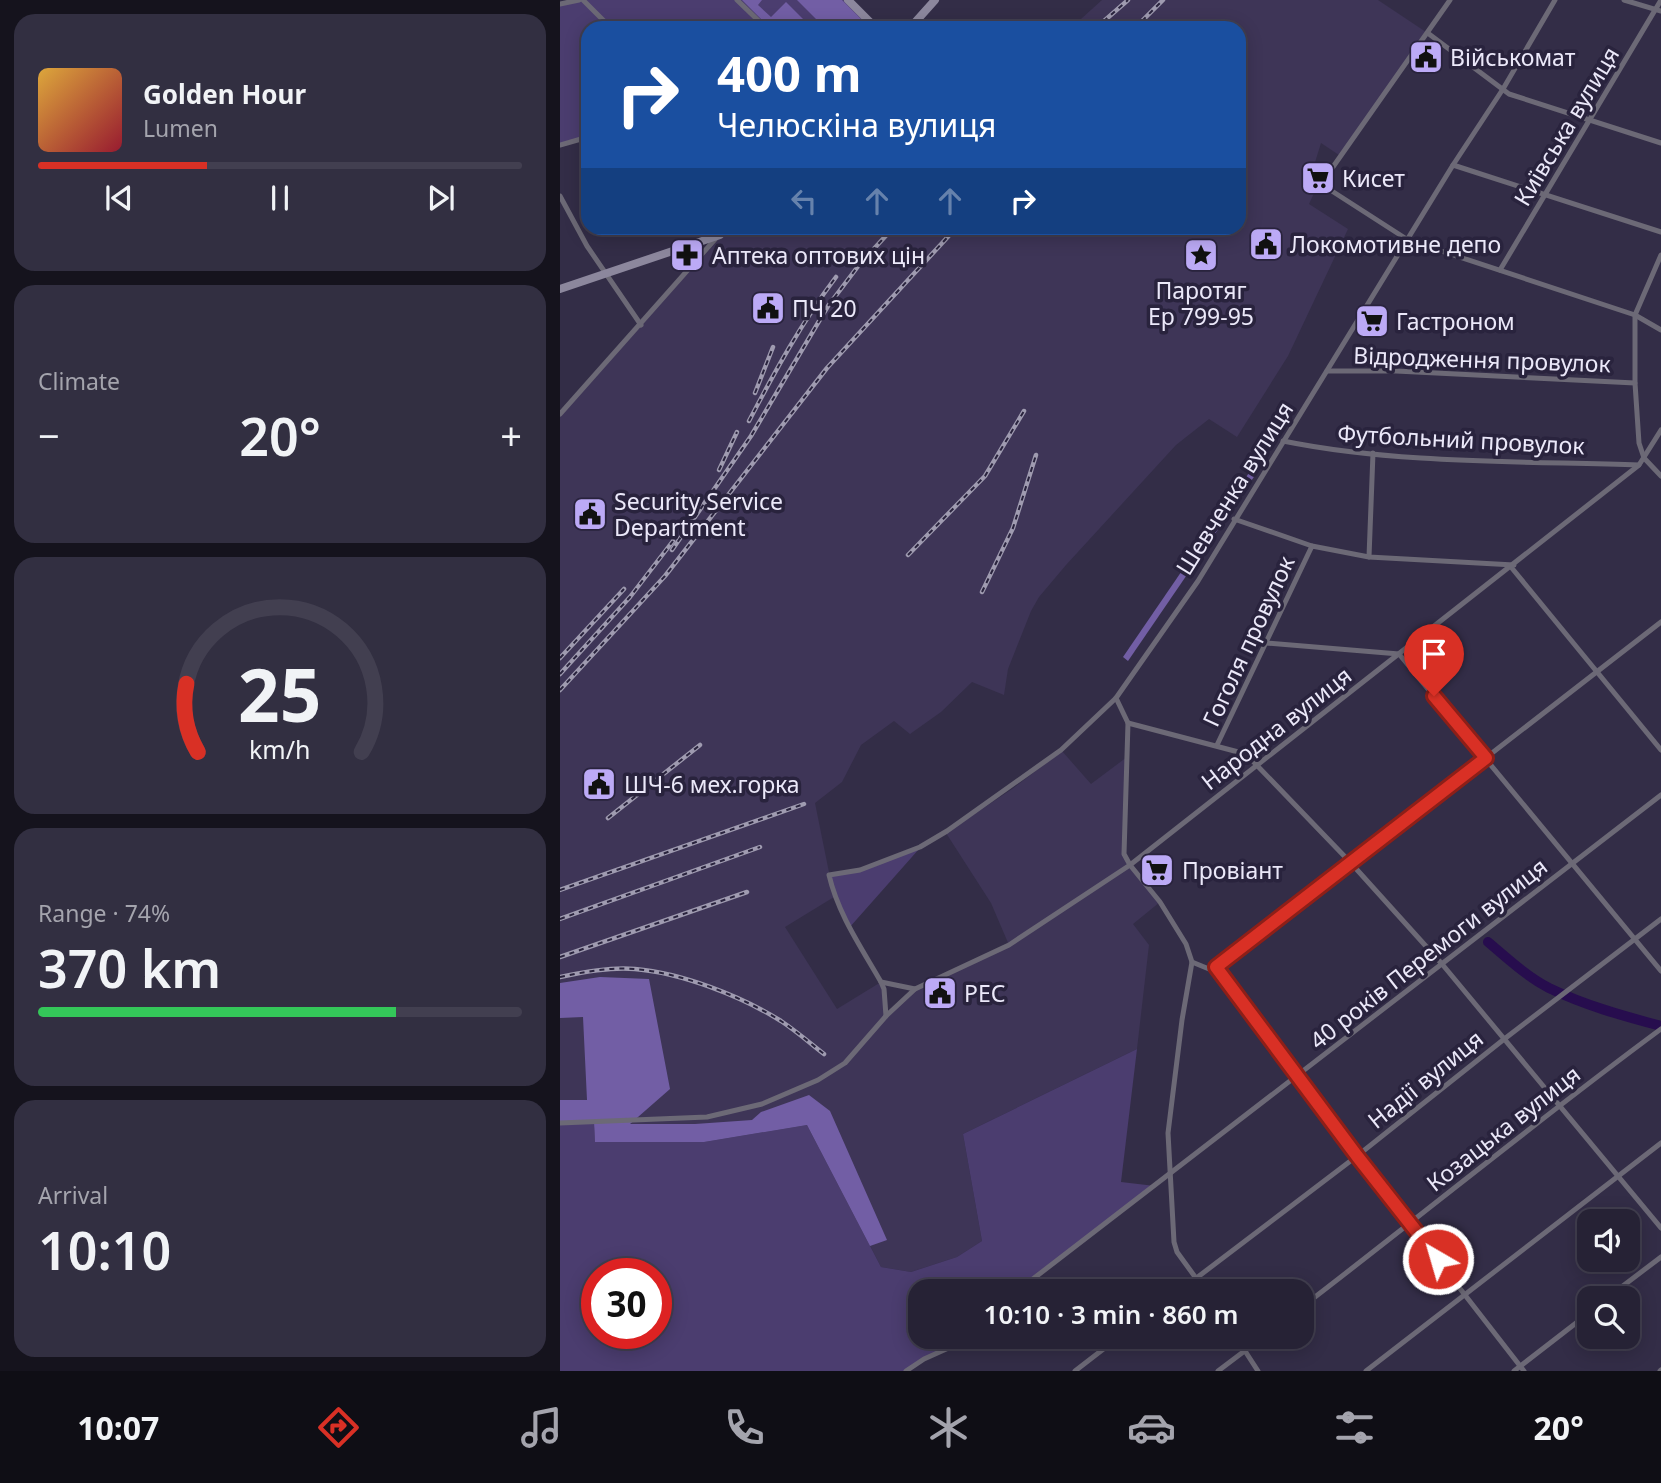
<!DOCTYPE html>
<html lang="en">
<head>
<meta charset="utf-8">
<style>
	:root { --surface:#262235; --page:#322f41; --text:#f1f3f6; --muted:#a4a4ad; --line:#423f50; --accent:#d93025 }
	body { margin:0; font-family:"Noto Sans",sans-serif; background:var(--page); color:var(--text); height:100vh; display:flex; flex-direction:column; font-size:26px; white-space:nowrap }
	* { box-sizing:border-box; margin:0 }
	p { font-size:23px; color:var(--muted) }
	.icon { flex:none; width:38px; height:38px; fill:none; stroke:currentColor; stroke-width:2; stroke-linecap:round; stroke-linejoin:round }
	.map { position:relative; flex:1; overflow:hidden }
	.details { display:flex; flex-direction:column; gap:14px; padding:14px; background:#15131d; width:560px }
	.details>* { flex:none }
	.banner { position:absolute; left:21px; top:21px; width:665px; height:214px; border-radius:21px; box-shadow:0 4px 18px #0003,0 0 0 2px var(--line); background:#1a4fa0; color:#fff; overflow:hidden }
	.controls { position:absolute; left:1017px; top:1209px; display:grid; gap:14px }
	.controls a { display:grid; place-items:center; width:63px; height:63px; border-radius:14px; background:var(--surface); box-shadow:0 4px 18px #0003,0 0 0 2px var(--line); font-size:35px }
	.speed { position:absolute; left:21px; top:1258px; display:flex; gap:14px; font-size:35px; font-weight:700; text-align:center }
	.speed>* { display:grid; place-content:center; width:91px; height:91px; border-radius:50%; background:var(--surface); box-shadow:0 4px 18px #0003,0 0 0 2px var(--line); line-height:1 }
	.speed .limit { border:10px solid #d22; background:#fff; color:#111 }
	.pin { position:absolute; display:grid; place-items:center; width:60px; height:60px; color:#fff; margin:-72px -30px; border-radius:50% 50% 50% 0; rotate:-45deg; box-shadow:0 0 7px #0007 }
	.pin .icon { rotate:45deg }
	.me { position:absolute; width:77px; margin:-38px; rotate:322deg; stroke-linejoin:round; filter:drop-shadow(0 0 5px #0008) }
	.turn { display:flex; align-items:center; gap:24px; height:147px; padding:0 21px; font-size:32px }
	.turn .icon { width:91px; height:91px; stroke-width:2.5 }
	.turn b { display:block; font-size:49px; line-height:60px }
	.lanes { display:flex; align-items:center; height:66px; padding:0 21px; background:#0003; justify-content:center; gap:35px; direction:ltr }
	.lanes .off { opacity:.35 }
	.big { font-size:52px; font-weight:600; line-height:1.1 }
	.details .card { flex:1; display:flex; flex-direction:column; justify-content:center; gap:10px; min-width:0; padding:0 24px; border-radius:21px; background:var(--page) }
	.details .dial { align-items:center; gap:0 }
	.dial svg { height:182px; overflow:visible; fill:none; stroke:var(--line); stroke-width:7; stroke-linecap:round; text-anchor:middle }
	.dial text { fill:var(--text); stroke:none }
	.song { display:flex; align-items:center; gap:21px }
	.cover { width:84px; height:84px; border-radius:10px; background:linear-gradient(135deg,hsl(40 70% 55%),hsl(350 70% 35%)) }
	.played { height:7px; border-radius:4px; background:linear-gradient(90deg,var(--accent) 35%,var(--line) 35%) }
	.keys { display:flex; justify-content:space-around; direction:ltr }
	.heat { display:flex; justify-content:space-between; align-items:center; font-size:38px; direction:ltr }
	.charge { height:10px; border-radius:5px; background:linear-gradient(90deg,#34c759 74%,var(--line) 0) }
	.trip { position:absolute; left:348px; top:1279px; width:406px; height:70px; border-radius:21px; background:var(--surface); box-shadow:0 4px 18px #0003,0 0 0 2px var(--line); font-weight:600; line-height:70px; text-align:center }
	.menu { display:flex; height:112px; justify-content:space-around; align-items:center; background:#0f0e15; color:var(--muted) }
	.menu .icon { width:49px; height:49px }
	.menu .on { color:var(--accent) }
	.menu b { font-size:32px; color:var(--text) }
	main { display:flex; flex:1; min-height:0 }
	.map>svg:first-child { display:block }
	.built { fill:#3e3557 }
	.green { fill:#4b3d6f; fill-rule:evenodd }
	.forest { fill:#725ea5 }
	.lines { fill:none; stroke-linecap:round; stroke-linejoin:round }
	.river { stroke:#270d4e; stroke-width:10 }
	.street { stroke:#6c6976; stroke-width:5 }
	.secondary { stroke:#8c879d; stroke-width:8 }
	.rail-casing { stroke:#9f9bb0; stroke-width:4.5 }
	.rail { stroke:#29233d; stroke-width:2; stroke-dasharray:5; stroke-linecap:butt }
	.route-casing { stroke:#8d1f18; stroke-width:18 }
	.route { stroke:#d93025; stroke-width:12 }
	.labels { text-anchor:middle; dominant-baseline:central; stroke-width:7; stroke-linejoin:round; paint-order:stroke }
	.poi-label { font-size:23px; fill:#ebe8f9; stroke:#29233d; text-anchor:start }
	.street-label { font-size:23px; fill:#ebe8f9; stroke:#29233d }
</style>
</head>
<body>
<main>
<section class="details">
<div class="card">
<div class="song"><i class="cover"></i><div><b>Golden Hour</b><p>Lumen</p></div></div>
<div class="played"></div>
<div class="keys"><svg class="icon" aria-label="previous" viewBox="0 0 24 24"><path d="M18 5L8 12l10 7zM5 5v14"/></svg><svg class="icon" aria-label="pause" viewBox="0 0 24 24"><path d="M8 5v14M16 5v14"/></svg><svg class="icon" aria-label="next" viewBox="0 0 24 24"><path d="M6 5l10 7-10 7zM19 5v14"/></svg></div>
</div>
<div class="card"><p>Climate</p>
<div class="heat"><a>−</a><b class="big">20°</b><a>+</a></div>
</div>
<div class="card dial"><svg viewBox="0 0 100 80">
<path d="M14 69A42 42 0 1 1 86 69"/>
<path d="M14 69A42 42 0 0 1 9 39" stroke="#d93025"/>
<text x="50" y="56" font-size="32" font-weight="700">25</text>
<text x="50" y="72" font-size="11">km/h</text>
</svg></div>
<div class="card"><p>Range · 74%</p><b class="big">370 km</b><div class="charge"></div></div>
<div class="card"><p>Arrival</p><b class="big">10:10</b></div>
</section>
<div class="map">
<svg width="1101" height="1371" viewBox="0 0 1101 1371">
	<rect width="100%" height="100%" fill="#332d47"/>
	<polygon class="built" points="542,0 818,0 869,34 779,155 761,143 748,185 756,189 749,204 788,229 728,356 677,437 649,419 616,445 506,565 479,597 471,611 448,669 444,695 412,682 381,712 350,734 334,721 301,745 282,782 255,803 274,897 225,927 277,1009 321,982 326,1015 355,989 449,945 431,903 386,833 452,789 502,751 531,784 567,757 564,854 600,902 573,924 589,945 577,1049 403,1134 422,1241 397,1257 351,1272 321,1267 247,1125 144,1142 0,1123 0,414 169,228 679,228 679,28 511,28"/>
	<g class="green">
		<polygon points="19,0 288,0 316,28 28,28 28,137 0,145 0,4"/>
		<polygon points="359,849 289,928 269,875 300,870"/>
		<path d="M577 1049 561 1182 595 1186 456 1291 360 1292V1337H413L364 1359 346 1371H0V1123L34 1122 35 1141 144 1142 247 1125 321 1267 351 1272 397 1257 422 1241 403 1134ZM37 1274H96V1334H37Z"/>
	</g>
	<g class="forest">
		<polygon points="182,0 202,0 198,5 211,17 226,2 252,28 210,28"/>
		<polygon points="237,0 282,0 310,28 265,28"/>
		<polygon points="695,464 700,468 568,661 563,657"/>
		<polygon points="40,977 89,979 110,1089 70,1124 135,1124 192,1120 201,1112 249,1095 270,1111 327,1240 310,1246 247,1125 144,1142 35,1142 34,1122 0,1123 0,1100 27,1100 23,1017 0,1018 0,983"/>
	</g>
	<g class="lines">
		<path class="river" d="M928 942C947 958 966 976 989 988 1024 1005 1063 1016 1101 1026"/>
		<g class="street">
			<polyline points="23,0 51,28"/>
			<polyline points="177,0 206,28"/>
			<polyline points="890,0 761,184 848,240 1075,315 1101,330"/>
			<polyline points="1064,0 1101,11"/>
			<polyline points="0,4 19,0"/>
			<polyline points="869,34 949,94 1101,143"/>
			<polyline points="0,145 28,137"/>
			<polyline points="893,165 1101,232"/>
			<polyline points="0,196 27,246 81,325"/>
			<polyline points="1101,255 1075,315 1075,383 1079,443 1084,458 1101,476"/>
			<polyline points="940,270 1101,0"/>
			<polyline points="767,371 836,371 1075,383"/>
			<polyline points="0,414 158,236"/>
			<path d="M723 441C836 464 963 461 1079 465"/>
			<polyline points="674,519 752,546"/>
			<polyline points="809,557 813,453"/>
			<polyline points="951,567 1101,750"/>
			<polyline points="706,643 839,654 1101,971"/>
			<polyline points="556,698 568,723 564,854 570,865 600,902 626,944 632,962 622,1020 608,1133 614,1242 617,1252 646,1292"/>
			<polyline points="568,723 686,754 790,862 882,964 1101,1228"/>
			<polyline points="657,745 752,546 809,557 954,565"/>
			<polyline points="632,962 649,969 656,967 797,1156 964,1371"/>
			<polyline points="656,967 1101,622"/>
			<polyline points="321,982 324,989 326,1016"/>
			<path d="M355 989 321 982C301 947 278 914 269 875L300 870 360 847 387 831 501 750 556 698 638 581 893 165 943 89 995 0"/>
			<polyline points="0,1123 147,1117 202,1104 258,1080 285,1063 326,1016 355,989 449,945 570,865 1079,465 1101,430"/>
			<polyline points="456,1292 1101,795"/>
			<polyline points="618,1292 797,1156 943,1040 1101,919"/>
			<polyline points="1047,1298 1101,1257"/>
			<path d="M742 1307C862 1215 979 1119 1101 1029"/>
			<polyline points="676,1337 698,1371"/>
			<polyline points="346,1371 364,1359 413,1337"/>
			<polyline points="515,1371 559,1337"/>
			<polyline points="658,1371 703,1337"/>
			<polyline points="806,1371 1101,1143"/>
			<polyline points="954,1371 1029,1313"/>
			<polyline points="1100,1371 1101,1370"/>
		</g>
		<g class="secondary">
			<polyline points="288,0 316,28"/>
			<polyline points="350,28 375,0"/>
			<polyline points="0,289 160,235 166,228"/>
		</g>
		<g class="rail-casing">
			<g id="rail">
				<polyline points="536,28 568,0"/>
				<polyline points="575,28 603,0"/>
				<polyline points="195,393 213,347"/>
				<path d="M189 421C215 371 242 322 276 277"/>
				<polyline points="159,470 177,432"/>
				<polyline points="112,550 191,436 268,306 299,265 333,228"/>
				<polyline points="348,555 425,476 464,411"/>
				<polyline points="422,592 453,528 476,455"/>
				<polyline points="0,658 64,589"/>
				<polyline points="0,674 70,597 113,541"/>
				<polyline points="0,690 105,576 267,368 396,228"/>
				<polyline points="48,818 140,745"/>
				<polyline points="0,890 244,804"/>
				<polyline points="0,919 200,847"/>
				<polyline points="0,957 187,892"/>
				<path d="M0 977C24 972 50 967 75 969 122 973 181 996 221 1021 236 1031 250 1043 264 1054"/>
			</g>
		</g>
		<use href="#rail" class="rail"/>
	</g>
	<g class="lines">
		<g class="route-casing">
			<polyline id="route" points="874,696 926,758 656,967 797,1156 878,1259"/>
		</g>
		<use href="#route" class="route"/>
	</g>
	<defs>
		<g id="civic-square" transform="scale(1.75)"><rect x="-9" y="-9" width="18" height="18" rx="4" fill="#bcaaf6" stroke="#29233d"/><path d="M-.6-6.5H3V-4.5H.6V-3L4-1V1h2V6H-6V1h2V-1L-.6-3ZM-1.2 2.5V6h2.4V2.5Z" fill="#111"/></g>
		<g id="supermarket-square" transform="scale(1.75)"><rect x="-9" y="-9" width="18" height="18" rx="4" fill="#bcaaf6" stroke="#29233d"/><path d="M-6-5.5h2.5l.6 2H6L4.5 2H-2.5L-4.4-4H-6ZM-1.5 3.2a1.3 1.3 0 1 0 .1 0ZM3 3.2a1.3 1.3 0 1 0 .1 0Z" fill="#111"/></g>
		<g id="pharmacy-square" transform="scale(1.75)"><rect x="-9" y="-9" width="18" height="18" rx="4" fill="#bcaaf6" stroke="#29233d"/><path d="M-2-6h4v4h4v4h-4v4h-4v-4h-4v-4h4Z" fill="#111"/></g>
		<g id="sight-square" transform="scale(1.75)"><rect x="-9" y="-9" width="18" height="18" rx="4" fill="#bcaaf6" stroke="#29233d"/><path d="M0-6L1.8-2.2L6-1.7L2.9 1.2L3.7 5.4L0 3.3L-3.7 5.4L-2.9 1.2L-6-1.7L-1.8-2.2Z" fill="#111"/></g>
	</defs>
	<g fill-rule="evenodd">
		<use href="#civic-square" x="866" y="57"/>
		<use href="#supermarket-square" x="758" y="178"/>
		<use href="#civic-square" x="706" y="244"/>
		<use href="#pharmacy-square" x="127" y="255"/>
		<use href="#sight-square" x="641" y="255"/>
		<use href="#civic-square" x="208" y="308"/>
		<use href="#supermarket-square" x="812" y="321"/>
		<use href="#civic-square" x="30" y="514"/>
		<use href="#civic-square" x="39" y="784"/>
		<use href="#supermarket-square" x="597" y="870"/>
		<use href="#civic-square" x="380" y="993"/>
	</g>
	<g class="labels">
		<g class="poi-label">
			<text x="890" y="57">Військомат</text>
			<text x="782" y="178">Кисет</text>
			<text x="730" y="244">Локомотивне депо</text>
			<text x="152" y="255">Аптека оптових цін</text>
			<text x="641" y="290" text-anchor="middle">Паротяг<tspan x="641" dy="26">Ер 799-95</tspan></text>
			<text x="232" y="308">ПЧ 20</text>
			<text x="836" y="321">Гастроном</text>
			<text x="54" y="501">Security Service<tspan x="54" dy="26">Department</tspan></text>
			<text x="64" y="784">ШЧ-6 мех.горка</text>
			<text x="622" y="870">Провіант</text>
			<text x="404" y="993">РЕС</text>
		</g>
		<g class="street-label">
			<text transform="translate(1006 126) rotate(-59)">Київська вулиця</text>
			<text transform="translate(922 359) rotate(2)">Відродження провулок</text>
			<text transform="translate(901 439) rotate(3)">Футбольний провулок</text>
			<text transform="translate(674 488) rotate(-58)">Шевченка вулиця</text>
			<text transform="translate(688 641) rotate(-65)">Гоголя провулок</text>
			<text transform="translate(716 728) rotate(-38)">Народна вулиця</text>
			<text transform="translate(868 953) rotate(-38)">40 років Перемоги вулиця</text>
			<text transform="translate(865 1079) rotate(-39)">Надії вулиця</text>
			<text transform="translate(943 1128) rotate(-38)">Козацька вулиця</text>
		</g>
	</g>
</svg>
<div class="controls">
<a><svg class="icon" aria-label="sound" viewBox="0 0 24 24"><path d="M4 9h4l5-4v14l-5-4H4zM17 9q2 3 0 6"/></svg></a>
<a><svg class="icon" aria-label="search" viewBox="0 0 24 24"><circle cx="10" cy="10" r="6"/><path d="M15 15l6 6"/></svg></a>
</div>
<div class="speed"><div class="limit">30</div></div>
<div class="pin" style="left:874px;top:696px;background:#d93025"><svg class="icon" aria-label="arrive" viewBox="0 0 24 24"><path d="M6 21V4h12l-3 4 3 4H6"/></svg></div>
<svg class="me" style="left:878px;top:1259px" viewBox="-20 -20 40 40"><circle r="17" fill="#d93025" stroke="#fff" stroke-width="3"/><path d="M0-11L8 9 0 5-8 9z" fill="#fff"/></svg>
<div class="trip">10:10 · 3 min · 860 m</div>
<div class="banner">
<div class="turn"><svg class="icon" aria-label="right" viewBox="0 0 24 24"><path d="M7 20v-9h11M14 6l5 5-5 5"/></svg><div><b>400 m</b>Челюскіна вулиця</div></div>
<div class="lanes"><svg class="icon off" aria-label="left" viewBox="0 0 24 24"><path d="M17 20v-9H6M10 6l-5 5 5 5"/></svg><svg class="icon off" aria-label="ahead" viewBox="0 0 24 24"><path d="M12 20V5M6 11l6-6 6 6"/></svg><svg class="icon off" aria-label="ahead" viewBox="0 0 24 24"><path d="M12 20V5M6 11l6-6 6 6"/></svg><svg class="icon" aria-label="right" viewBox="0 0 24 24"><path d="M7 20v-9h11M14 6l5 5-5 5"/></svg></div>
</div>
</div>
</main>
<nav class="menu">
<b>10:07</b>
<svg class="icon on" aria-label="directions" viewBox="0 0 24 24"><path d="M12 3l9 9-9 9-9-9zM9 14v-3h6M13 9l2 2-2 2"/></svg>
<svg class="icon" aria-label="music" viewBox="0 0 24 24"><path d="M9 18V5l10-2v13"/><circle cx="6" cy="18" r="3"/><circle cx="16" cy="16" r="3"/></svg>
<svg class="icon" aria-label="phone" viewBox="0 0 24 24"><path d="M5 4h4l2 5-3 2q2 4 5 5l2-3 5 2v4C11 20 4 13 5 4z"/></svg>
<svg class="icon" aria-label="climate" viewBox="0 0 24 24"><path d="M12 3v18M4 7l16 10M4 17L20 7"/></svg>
<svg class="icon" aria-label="car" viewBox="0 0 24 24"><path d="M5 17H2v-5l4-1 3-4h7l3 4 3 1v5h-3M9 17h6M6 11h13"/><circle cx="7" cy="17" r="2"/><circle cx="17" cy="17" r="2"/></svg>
<svg class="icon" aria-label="filters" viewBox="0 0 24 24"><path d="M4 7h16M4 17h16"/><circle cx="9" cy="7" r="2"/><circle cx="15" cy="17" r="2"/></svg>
<b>20°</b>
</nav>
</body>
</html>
